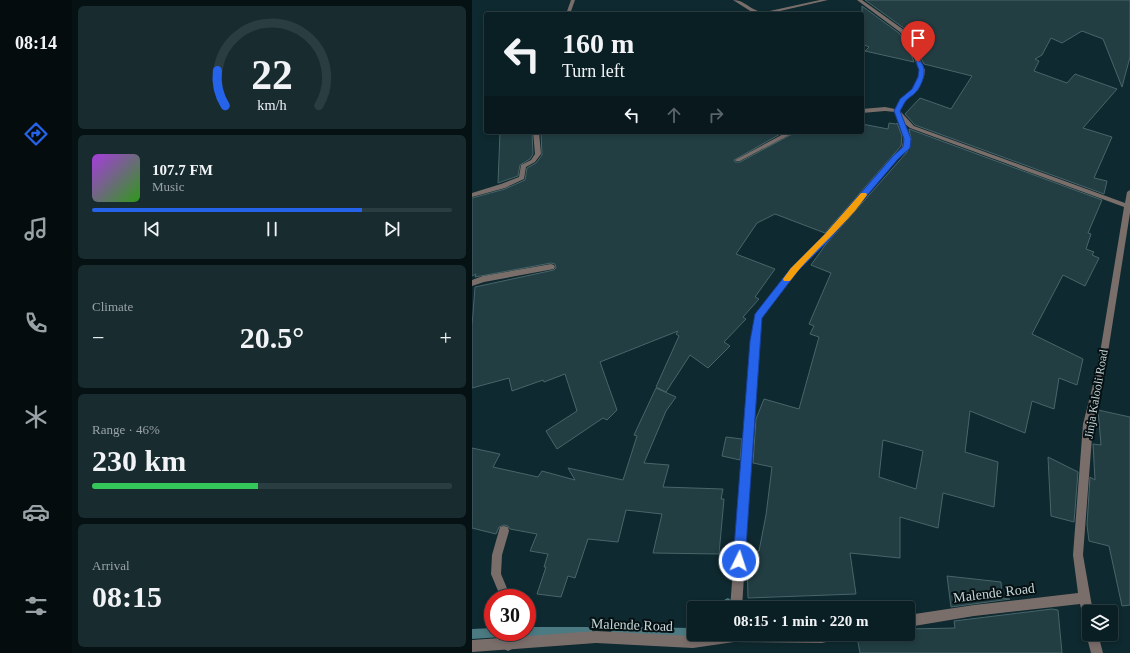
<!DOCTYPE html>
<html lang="en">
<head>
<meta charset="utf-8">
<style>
	:root { --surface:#0a1f23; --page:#182c30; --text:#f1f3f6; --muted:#99a2a6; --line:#2a3d41; --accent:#2563eb }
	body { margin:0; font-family:"Times New Roman",serif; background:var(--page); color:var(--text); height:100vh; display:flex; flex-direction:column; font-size:15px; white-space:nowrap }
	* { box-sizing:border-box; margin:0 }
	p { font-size:13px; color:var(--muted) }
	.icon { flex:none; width:22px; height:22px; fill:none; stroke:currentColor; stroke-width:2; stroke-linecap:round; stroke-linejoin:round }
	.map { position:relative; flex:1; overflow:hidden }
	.side { display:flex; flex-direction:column; gap:6px; padding:6px; background:#061113; width:400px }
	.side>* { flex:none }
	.guide { position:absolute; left:12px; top:12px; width:380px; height:122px; border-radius:4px; box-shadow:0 2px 6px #0003,0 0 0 1px var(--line); background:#0a1f23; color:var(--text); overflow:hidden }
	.fabs { position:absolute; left:610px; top:605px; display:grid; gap:8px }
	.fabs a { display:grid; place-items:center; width:36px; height:36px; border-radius:4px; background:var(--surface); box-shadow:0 2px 6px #0003,0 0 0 1px var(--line); font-size:20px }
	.speed { position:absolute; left:12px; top:589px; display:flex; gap:8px; font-size:20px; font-weight:700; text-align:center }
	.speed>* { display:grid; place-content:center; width:52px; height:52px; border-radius:50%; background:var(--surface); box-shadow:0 2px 6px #0003,0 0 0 1px var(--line); line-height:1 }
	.speed .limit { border:6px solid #d22; background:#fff; color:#111 }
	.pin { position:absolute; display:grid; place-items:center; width:34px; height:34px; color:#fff; margin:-41px -17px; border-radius:50% 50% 50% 0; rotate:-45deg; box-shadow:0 0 4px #0007 }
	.pin .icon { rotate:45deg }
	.me { position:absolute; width:44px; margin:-22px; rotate:4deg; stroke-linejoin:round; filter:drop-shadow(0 0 3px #0008) }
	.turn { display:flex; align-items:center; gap:14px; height:84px; padding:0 12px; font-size:18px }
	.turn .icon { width:52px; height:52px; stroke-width:2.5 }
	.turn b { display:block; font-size:28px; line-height:34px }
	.lanes { display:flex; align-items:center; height:38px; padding:0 12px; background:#0003; justify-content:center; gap:20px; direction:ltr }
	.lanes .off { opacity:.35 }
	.big { font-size:30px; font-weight:700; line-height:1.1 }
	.side .tile { flex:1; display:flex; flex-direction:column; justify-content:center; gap:6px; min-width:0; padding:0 14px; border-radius:6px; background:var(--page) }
	.side .dial { align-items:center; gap:0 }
	.dial svg { height:104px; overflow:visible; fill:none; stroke:var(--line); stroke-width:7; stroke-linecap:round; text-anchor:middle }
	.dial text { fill:var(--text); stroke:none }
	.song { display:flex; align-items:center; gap:12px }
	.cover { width:48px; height:48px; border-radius:6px; background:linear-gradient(135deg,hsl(280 70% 55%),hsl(110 70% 35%)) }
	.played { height:4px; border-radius:2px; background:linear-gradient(90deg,var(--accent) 75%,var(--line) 75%) }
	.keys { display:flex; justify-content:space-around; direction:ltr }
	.heat { display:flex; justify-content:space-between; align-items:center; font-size:22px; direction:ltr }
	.charge { height:6px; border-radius:3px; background:linear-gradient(90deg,#34c759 46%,var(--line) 0) }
	.trip { position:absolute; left:215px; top:601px; width:228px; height:40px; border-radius:4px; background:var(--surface); box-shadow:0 2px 6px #0003,0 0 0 1px var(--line); font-weight:700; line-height:40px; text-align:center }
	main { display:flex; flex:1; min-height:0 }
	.tab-bar { display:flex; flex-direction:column; width:72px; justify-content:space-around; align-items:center; background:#040c0e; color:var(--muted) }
	.tab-bar .icon { width:28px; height:28px }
	.tab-bar .active { color:var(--accent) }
	.tab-bar b { font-size:18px; color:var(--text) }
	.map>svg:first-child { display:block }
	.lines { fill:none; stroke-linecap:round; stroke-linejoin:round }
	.stream { fill:#4b7a82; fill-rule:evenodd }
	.building { fill:#223e43; stroke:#48656a; fill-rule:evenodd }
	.service { fill:#7a6e6b; fill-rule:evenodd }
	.minor { fill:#7a6e6b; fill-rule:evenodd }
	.route { fill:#2563eb; stroke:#184099 }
	.slow { fill:#f59e0b }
	.labels { text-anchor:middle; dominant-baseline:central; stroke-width:4; stroke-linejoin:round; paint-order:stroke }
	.street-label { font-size:12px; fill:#c7d6d9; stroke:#051012 }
	.near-street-label { font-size:14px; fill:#c7d6d9; stroke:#051012 }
</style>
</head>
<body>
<main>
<nav class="tab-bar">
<b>08:14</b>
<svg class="icon active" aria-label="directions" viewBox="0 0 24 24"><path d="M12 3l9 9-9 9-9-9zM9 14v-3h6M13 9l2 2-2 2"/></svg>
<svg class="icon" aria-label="music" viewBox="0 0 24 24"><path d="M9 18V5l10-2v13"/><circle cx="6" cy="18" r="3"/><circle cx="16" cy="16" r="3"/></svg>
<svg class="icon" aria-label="phone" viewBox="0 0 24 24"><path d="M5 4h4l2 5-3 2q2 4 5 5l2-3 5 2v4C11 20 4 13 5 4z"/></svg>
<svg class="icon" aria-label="climate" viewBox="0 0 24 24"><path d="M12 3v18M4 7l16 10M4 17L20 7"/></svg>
<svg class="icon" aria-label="car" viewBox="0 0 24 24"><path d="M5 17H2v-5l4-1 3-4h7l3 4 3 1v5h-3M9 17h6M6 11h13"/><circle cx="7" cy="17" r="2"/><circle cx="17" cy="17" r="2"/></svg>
<svg class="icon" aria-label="filters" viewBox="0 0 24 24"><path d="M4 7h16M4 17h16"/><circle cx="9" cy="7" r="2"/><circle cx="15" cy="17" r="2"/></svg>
</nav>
<section class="side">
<div class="tile dial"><svg viewBox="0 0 100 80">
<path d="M14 69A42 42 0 1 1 86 69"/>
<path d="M14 69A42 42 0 0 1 8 42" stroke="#2563eb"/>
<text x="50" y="56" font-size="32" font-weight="700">22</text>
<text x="50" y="72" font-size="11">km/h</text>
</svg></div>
<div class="tile">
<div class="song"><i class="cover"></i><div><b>107.7 FM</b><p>Music</p></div></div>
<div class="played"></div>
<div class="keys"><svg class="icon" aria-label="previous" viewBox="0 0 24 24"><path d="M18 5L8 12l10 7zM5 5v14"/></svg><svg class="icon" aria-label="pause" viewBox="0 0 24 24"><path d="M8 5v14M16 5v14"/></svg><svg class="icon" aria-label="next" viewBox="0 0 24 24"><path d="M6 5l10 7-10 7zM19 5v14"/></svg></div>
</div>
<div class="tile"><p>Climate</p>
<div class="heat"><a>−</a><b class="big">20.5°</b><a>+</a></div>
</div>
<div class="tile"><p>Range · 46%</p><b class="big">230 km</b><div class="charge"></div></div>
<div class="tile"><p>Arrival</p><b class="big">08:15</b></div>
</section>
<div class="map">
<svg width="658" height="653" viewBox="0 0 658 653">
	<rect width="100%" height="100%" fill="#0e292f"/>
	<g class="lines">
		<g class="stream">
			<path d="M256 598 259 600 261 603 258 608H246C248 603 251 600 256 598Z"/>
			<polygon points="55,627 116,627 119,629 121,632 119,635 116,637 55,637 52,635 50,632 55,632"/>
			<polygon points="144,627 222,628 222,634 227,634 225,636 222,638 144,637 141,635 139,632 141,629"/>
			<polygon points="21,628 21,632 34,632 32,635 29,637 0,639 0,629"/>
		</g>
	</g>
	<g class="building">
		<polygon points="393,0 658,0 658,57 650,87 631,39 610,31 590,43 579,38 570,55 563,59 567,61 562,71 595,83 603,74 645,89 611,128 640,137 622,178 635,181 632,194 443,125 433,114 448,98 479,109 500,76 452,64 433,29"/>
		<polygon points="390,6 427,33 436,46 442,62 393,51 397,47 390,44"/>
		<polygon points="417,123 424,124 425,123 430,136 429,146 353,233 303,214 285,223 264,254 303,269 283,297 287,299 271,317 274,319 252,342 258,346 236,368 218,355 194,392 184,387 207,336 204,334 206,331 128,362 145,410 135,420 131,418 85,449 74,431 105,411 93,374 72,382 71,380 40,391 37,378 0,388 0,326 3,287 82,270 84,268 83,264 79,263 3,277 4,274 0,276 0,198 33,189 53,180 55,168 64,163 70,155 69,132 312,132 262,160 263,162 268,162 324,132 390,132 390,124 416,129"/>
		<path d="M437 129 630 200 616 233 619 234 614 249 622 252 620 255 627 258 613 286 591 275 560 334 611 359 605 385 587 378 582 409 560 401 553 433 498 411 493 452 526 462 522 507 471 493 466 528 428 517V558L378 553 384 594 276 598 275 552 287 551 294 515 300 467 281 463 284 419 292 399 327 409 347 337 338 334 342 326 337 324 359 273 339 265 354 244 435 152 439 139ZM411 440 451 451 444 489 407 477Z"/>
		<polygon points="28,132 60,132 61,154 58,159 48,165 46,176 26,183"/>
		<polygon points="184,388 204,397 194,411 172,463 197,465 191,487 251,489 249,499 252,499 247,554 181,553 190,514 154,510 146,542 116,539 103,578 96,576 89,597 65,594 74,567 72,567 76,554 58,551 65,534 38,529 36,526 32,525 27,527 24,534 0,528 0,448 28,454 21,467 66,477 70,471 103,480 96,468 151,480 165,436 162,435"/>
		<polygon points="626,410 658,417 658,605 650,606 637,546 617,541 615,525 618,477 623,480 621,444 629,445"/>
		<polygon points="254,437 270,439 268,460 250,456"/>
		<polygon points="576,457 606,472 602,522 579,516"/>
		<polygon points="475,576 529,582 530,598 538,599 479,607"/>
		<polygon points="580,609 586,610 590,653 388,653 385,637 401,634 436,634 436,629 483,628 482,621"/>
	</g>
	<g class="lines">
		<g class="service">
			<polygon points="32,526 36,527 37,531 30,555 29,574 39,598 29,598 19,574 20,555 28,527"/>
			<polygon points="27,632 39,632 42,645 40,649 36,651 32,649"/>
		</g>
		<g class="minor">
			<polygon points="99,0 103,0 98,14 94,14"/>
			<path d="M261 0C274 0 279 12 293 12L348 0H356L295 14H283Z"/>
			<path d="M385 0H390L432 30 441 45 453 70 452 77 446 90 433 101 428 111 442 126 653 203 655 192 658 190V213L634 365 621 424 611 555 621 612H617V626L613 624 608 604 502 616 436 627V615L502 605 606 593 601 555 611 424 626 365 652 207 438 128 433 124C441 140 439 147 425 159L358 238 325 272 290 318 287 341 270 608H258L279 341 283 315 319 268 354 234 430 147 432 136 423 112 413 111 390 113V109L413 107 423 109 429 99 441 89 446 77 447 70 437 45 428 32Z"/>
			<polygon points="61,132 67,132 69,154 63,162 54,167 52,179 33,188 0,197 0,193 29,184 47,177 49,165 59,160 63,154"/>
			<polygon points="315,132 323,132 268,161 264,161 263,160"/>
			<polygon points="79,264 82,265 83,267 82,269 12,282 0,286 0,280 11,276"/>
			<polygon points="616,630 617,630 617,634 626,634 631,653 619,653 614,634"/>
			<polygon points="124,631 221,636 237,634 372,634 370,638 350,643 262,642 221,648 124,643 0,652 0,640"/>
		</g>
	</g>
	<path class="route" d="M446 60C457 66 451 84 444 92 441 96 435 98 433 102 431 105 430 108 428 111L439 139 438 148 426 159 359 238 325 272 290 318 273 561 272 565 267 567 263 565 261 561 278 341 283 314 319 268 353 234 421 156 431 147 432 139 422 111 428 99 440 89 446 77 447 70 444 62Z"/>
	<path class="slow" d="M389 193H394L395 195C373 227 341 250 318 281H312L311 279 319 268 353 234Z"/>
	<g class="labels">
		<g class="street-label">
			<text transform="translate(624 394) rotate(-80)">Jinja Kalooli Road</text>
		</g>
		<g class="near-street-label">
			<text transform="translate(522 593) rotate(-7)">Malende Road</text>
			<text transform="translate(160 625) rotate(2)">Malende Road</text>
		</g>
	</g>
</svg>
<div class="fabs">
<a><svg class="icon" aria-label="layers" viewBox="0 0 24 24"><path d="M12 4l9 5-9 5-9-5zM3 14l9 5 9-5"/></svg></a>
</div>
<div class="speed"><div class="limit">30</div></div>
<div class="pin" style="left:446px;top:62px;background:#d93025"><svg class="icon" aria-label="arrive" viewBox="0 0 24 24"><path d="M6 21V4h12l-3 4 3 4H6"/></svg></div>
<svg class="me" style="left:267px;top:561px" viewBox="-20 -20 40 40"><circle r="17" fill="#2563eb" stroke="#fff" stroke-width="3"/><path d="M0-11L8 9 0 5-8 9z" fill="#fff"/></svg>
<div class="trip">08:15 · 1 min · 220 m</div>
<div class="guide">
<div class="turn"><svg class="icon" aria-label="left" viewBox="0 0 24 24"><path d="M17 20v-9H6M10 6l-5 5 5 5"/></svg><div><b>160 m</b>Turn left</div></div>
<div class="lanes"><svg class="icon" aria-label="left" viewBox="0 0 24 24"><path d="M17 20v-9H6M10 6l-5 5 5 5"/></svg><svg class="icon off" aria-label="ahead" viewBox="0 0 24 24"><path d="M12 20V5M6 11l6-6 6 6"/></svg><svg class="icon off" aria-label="right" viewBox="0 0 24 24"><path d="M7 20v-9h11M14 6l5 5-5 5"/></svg></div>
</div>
</div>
</main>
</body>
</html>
